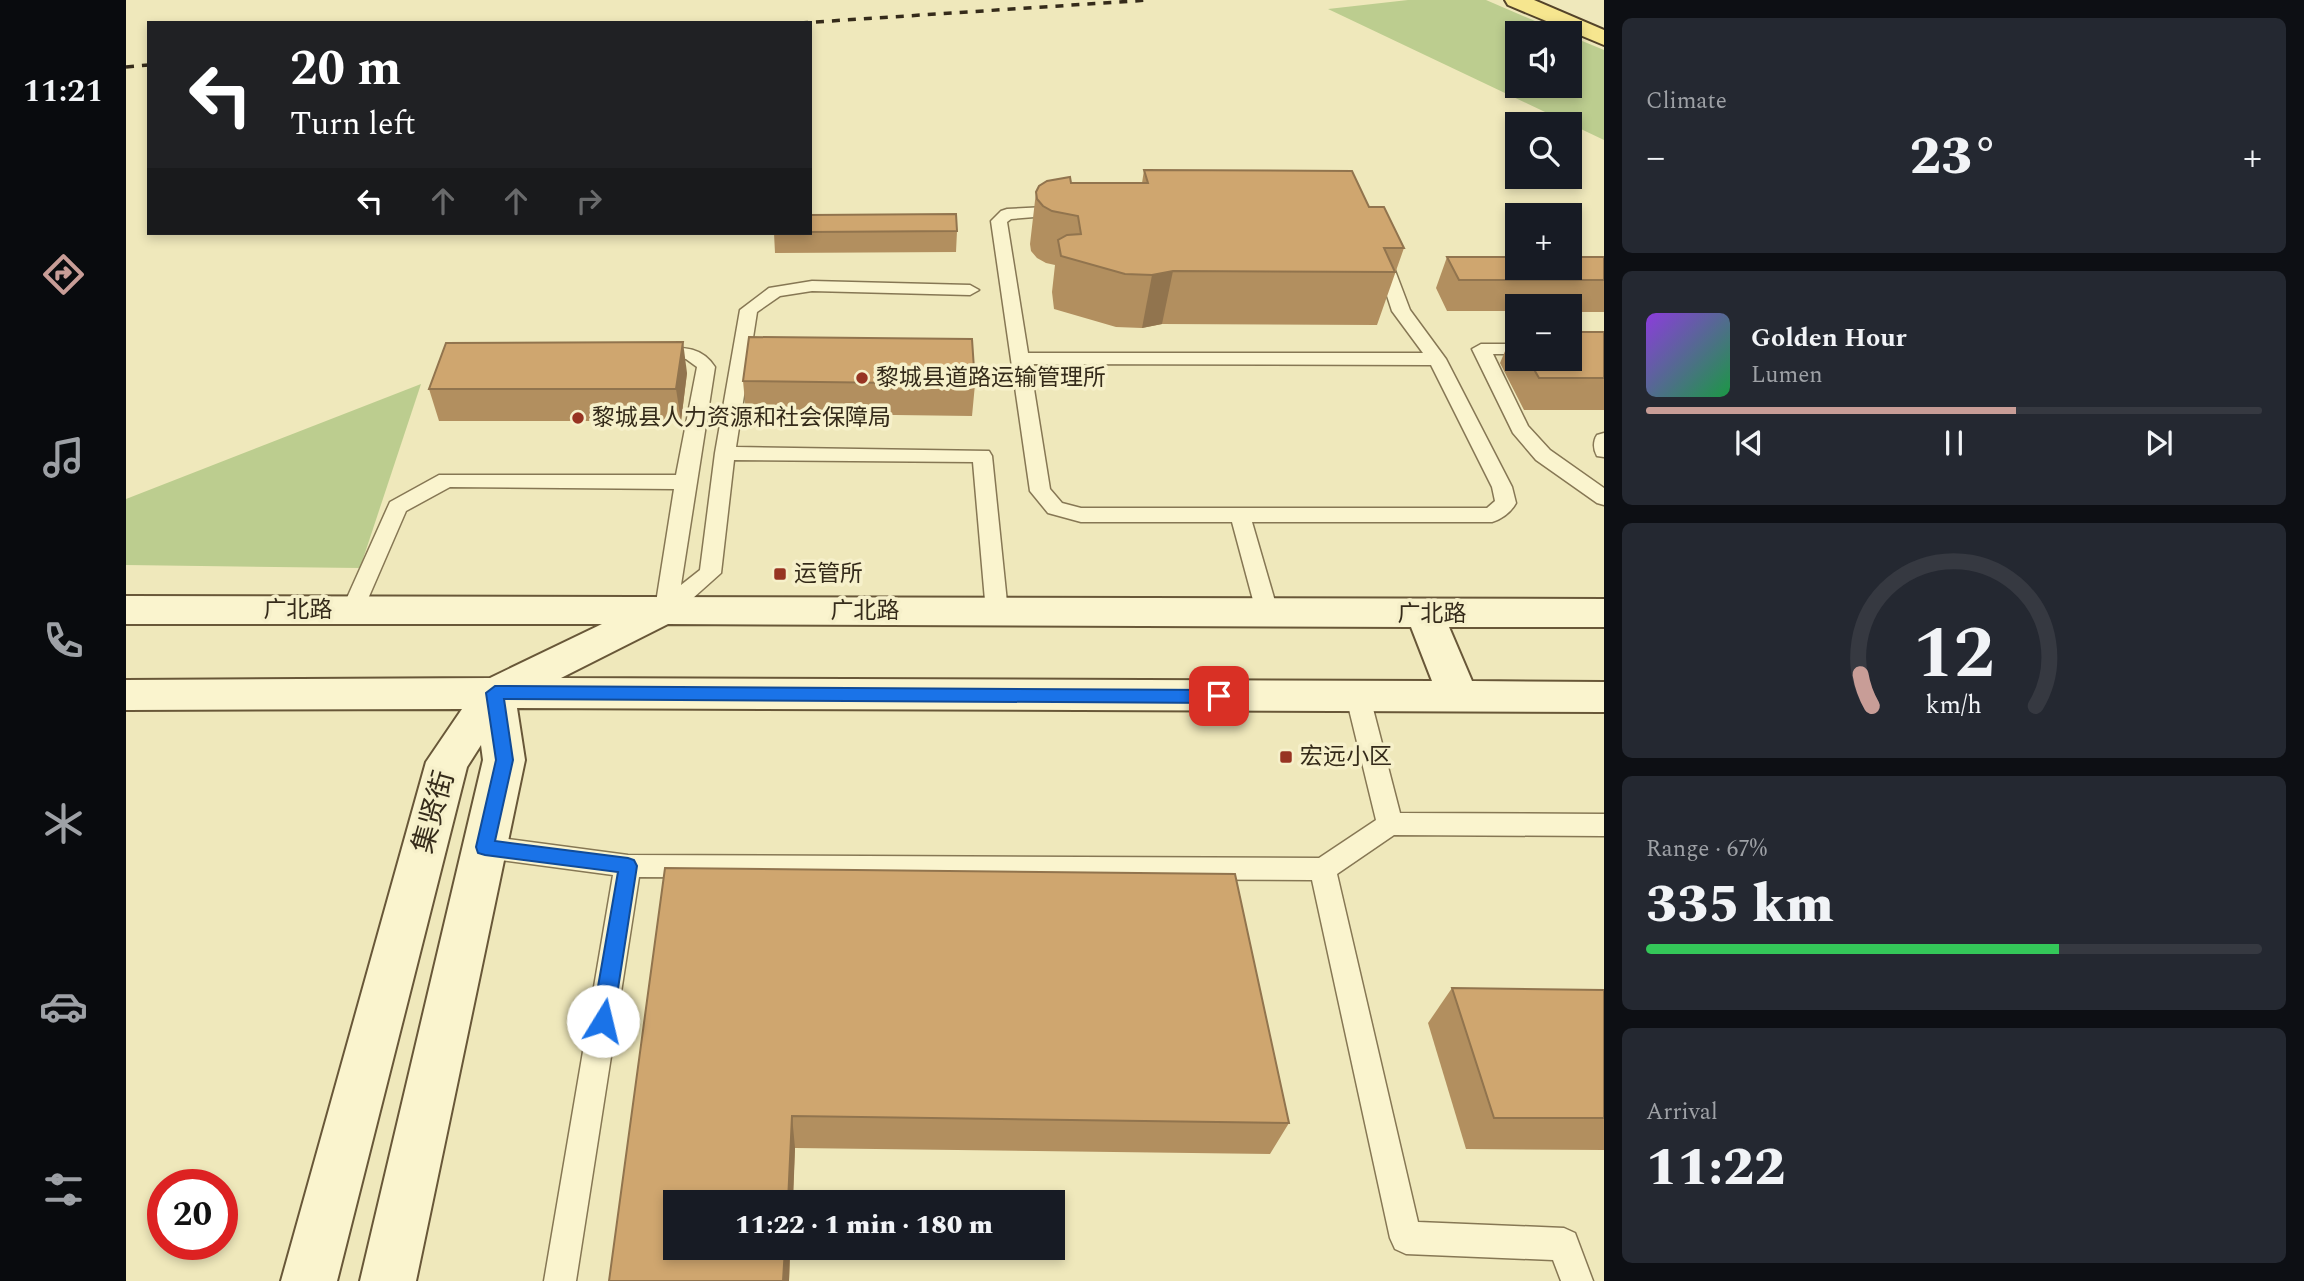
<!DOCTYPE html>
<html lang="en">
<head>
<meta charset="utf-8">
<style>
	:root { --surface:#171b24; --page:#242831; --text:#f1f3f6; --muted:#9ea1a6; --line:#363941; --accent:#c89d97 }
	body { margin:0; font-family:Spectral,"Noto Sans SC",serif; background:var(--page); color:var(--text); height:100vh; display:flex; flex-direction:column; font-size:26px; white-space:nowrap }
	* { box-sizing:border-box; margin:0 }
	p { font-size:23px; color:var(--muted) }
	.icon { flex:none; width:38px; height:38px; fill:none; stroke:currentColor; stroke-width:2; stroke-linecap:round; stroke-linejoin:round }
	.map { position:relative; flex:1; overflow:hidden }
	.details { display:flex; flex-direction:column; gap:18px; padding:18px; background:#0d0f14; width:700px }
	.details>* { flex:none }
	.banner { position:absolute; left:21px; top:21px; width:665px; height:214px; border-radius:0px; box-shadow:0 4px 10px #0003; background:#202124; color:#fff; overflow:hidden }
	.buttons { position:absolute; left:1379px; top:21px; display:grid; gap:14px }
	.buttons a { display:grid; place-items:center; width:77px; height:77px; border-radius:0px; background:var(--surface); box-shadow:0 4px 10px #0003; font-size:35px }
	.speed { position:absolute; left:21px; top:1169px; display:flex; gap:14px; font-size:35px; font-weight:700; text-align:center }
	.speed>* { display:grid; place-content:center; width:91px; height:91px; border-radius:50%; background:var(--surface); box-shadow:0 4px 10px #0003; line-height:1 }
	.speed .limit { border:10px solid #d22; background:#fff; color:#111 }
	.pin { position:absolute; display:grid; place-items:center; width:60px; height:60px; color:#fff; margin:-30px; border-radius:14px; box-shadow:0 4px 10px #0006 }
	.me { position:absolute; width:77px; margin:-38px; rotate:9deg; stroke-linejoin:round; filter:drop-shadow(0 0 5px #0008) }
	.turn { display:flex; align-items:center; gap:24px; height:147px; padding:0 28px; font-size:32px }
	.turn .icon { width:91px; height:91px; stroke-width:2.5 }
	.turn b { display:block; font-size:49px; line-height:60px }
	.lanes { display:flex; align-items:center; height:66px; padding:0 28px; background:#0003; justify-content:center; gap:35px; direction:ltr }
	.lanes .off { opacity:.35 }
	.big { font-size:52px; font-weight:800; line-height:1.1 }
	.details .widget { flex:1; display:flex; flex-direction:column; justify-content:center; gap:10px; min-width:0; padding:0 24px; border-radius:10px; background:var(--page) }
	.details .dial { align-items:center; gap:0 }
	.dial svg { height:182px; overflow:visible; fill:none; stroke:var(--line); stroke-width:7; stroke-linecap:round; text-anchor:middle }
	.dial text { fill:var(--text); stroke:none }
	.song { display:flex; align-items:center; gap:21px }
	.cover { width:84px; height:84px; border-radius:10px; background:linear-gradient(135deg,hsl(270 70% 55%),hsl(140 70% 35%)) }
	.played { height:7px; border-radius:4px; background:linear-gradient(90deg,var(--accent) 60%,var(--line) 60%) }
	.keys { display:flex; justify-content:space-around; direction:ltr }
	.heat { display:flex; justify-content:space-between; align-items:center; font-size:38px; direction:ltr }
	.charge { height:10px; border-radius:5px; background:linear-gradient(90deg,#34c759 67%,var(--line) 0) }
	.trip { position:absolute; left:537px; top:1190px; width:402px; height:70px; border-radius:0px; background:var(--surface); box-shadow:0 4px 10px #0003; font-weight:800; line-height:70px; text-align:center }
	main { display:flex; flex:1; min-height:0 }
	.tab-bar { display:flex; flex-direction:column; width:126px; justify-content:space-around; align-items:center; background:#090b0e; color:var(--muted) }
	.tab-bar .icon { width:49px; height:49px }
	.tab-bar .selected { color:var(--accent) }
	.tab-bar b { font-size:32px; color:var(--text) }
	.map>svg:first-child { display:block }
	.green { fill:#bccd8f }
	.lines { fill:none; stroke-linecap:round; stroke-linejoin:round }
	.lane-casing { stroke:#867754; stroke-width:3 }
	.secondary-casing { stroke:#685738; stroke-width:4 }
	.primary-casing { stroke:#534329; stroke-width:4 }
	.lane { fill:#faf4ce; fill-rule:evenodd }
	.secondary { fill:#faf4ce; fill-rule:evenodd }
	.primary { fill:#f6e68f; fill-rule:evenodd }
	.rail { stroke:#352b1a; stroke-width:3.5; stroke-dasharray:8 8; stroke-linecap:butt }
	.wall { fill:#b28f5f }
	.shaded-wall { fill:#91744e }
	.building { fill:#cfa66f; stroke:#91744e; stroke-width:2 }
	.route { fill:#1a73e8; stroke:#114b97; stroke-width:2 }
	.poi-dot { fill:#973422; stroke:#f6f0ca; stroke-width:2.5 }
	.labels { text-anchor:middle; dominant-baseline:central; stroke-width:7; stroke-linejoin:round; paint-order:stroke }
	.poi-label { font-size:23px; fill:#352b1a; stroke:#f6f0ca; text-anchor:start }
	.street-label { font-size:23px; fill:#352b1a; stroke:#f6f0ca }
	.near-street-label { font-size:28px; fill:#352b1a; stroke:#f6f0ca }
</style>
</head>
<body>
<main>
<nav class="tab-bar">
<b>11:21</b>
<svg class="icon selected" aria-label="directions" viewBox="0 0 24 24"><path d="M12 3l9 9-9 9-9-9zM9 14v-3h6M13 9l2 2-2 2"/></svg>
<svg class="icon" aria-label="music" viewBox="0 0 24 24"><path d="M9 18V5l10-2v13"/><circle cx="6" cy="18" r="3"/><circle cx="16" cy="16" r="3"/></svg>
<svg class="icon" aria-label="phone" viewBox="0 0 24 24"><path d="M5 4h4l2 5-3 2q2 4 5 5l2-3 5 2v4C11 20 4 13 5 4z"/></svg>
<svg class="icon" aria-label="climate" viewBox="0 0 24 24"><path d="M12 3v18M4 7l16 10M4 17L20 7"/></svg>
<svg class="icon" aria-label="car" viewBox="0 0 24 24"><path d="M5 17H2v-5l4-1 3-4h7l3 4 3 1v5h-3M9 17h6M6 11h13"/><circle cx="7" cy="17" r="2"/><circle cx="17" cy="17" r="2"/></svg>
<svg class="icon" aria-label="filters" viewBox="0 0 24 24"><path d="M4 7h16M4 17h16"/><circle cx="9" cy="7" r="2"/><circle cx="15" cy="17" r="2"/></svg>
</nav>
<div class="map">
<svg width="1478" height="1281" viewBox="0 0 1478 1281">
	<rect width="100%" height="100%" fill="#efe8bb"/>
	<g class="green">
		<polygon points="1282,0 1360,0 1437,33 1391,33 1391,86 1444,86 1444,36 1478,50 1478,140 1202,9"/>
		<polygon points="295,384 234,568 0,565 0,499"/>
	</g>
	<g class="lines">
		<g class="lane-casing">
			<g id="lane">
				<path d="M940 206 946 208 948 211 946 214 885 219 881 222 902 353H1297L1266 311 1248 256 1250 252H1262L1284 310 1320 359 1386 487 1390 503C1385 512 1376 519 1366 522H1126L1153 615 1150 621 1142 623 1134 621 1131 615 1106 522H955L922 513 904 491 865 221 875 211 881 209ZM904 364 1305 365 1366 487 1369 501 1361 508H955L936 503 924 489Z"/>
				<path d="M686 281 844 285 853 290 844 295 686 291 654 296 631 312 610 447 863 451 866 456 882 612 879 618 871 620 863 618 860 612 847 462 608 460 595 573 548 615 540 617 532 615 529 609 548 489 324 487 280 511 235 615 227 617 219 615 216 609 264 502 313 475H550L571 367 560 359 522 357 519 353 522 349 528 348C553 348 574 344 589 367L555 585 574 570 589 453 614 310 643 288Z"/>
				<polygon points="1355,344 1391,344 1391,354 1367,354 1402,426 1424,450 1478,488 1478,505 1471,503 1410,460 1387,433 1346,349"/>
				<path d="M1478 433V457L1471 456C1467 449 1467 441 1471 435Z"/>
				<polygon points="1232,688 1240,691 1244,697 1274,813 1478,814 1478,836 1268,835 1211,874 1292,1222 1438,1228 1449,1233 1467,1281 1435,1281 1427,1260 1280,1254 1269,1249 1264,1238 1186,880 513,877 450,1281 418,1281 487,875 359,858 350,855 346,847 350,839 359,836 502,855 1193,858 1250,820 1220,697 1224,691"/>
			</g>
		</g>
		<g class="secondary-casing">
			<path id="secondary" d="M0 596 1478 599V627H1323L1346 681 1478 682V712L391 708 399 760 290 1281H234L357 760 355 745 341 767 211 1281H155L300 762 336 709 0 710V680L364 678 476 624H0ZM542 624 1285 627 1306 681 435 678Z"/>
		</g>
		<g class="primary-casing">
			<polygon id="primary" points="1379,0 1408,0 1478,30 1478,45 1382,5"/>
		</g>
		<use href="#lane" class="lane"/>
		<use href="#secondary" class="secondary"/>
		<use href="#primary" class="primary"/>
		<g class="rail">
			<polyline points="674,23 1023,0"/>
			<polyline points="0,67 23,65"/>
		</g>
	</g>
	<g class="wall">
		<polygon points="1018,170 1243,207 1278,248 1251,325 1036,324 1016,328 990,327 928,309 926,292 929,265 920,263 911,258 905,251 904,244 910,192 945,183 1016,183"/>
		<polygon points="684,215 831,231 830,252 649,253 648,233 684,233"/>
		<polygon points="1321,257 1478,257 1478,312 1444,312 1444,306 1391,306 1391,311 1321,311 1310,288"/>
		<polygon points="1387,332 1391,332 1391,359 1444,359 1478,332 1478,410 1398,410 1374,363"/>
		<polygon points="561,373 555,421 313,421 303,389"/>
		<polygon points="617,381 849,384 846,416 620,413"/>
		<polygon points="539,868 1163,1123 1144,1154 669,1148 663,1281 483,1281"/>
		<polygon points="1326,988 1478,990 1478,1150 1340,1149 1302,1023"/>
	</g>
	<g class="shaded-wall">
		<polygon points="1047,271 1036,324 1016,328 1026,275"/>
		<polygon points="557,342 561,373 555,421 550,389"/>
		<polygon points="666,1116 669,1148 667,1202 662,1202"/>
		<polygon points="659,1248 664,1248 663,1281 657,1281"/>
	</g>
	<g class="building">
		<polygon points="1018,170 1226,171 1243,207 1258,207 1278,248 1258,248 1269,272 1047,271 1026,275 999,274 935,256 932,240 941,235 955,234 952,216 926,211 917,206 911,199 910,192 913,186 921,181 944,177 945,183 1022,183"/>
		<polygon points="830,214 831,231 684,232 684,215"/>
		<polygon points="1321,257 1391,257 1391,268 1444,268 1444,257 1478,257 1478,280 1333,280"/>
		<polygon points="1444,332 1478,332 1478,378 1413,378 1402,359 1444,359"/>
		<polygon points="623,337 846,339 849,384 617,381"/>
		<polygon points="557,342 550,389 303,389 320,343"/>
		<polygon points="539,868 1109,874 1163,1123 666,1116 662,1202 550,1202 550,1248 659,1248 657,1281 483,1281"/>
		<polygon points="1326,988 1478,990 1478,1118 1368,1118"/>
	</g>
	<polygon class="route" points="369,686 1093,690 1101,696 1093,703 378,699 387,760 369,841 502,858 508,860 511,866 487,1021 484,1028 477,1031 469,1028 466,1021 492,872 359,855 352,853 350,847 370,760 360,693"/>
	<g class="poi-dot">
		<circle cx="736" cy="378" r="7"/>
		<circle cx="452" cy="418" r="7"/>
		<rect x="647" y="567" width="14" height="14" rx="3.5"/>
		<rect x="1153" y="750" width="14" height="14" rx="3.5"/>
	</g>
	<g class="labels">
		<g class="poi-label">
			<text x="750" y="378">黎城县道路运输管理所</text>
			<text x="466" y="418">黎城县人力资源和社会保障局</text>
			<text x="668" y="574">运管所</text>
			<text x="1174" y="757">宏远小区</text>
		</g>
		<g class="street-label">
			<text x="172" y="610">广北路</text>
			<text x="739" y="611">广北路</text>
			<text x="1306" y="614">广北路</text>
		</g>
		<g class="near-street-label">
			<text transform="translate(308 812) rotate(-74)">集贤街</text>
		</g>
	</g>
</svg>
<div class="buttons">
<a><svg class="icon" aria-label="sound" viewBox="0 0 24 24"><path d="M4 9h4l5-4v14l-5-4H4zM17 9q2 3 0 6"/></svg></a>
<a><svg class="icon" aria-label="search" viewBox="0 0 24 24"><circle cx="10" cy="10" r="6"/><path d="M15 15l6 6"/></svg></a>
<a>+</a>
<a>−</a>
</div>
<div class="speed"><div class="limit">20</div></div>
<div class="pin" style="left:1093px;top:696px;background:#d93025"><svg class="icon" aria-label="arrive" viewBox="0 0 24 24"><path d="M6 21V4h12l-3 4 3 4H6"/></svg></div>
<svg class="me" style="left:477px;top:1021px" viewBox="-20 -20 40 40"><circle r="19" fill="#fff"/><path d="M0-13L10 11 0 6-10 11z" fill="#1a73e8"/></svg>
<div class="trip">11:22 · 1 min · 180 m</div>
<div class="banner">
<div class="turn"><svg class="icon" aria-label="left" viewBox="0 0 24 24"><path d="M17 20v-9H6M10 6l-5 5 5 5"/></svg><div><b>20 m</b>Turn left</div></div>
<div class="lanes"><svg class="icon" aria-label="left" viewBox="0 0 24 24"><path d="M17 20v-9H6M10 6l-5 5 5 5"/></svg><svg class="icon off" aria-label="ahead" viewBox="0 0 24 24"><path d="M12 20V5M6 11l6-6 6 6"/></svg><svg class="icon off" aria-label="ahead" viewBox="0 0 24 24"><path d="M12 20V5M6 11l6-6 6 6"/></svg><svg class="icon off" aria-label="right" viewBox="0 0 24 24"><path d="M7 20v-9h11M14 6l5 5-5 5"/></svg></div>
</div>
</div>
<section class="details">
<div class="widget"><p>Climate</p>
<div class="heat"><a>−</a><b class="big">23°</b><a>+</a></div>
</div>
<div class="widget">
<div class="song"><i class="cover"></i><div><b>Golden Hour</b><p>Lumen</p></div></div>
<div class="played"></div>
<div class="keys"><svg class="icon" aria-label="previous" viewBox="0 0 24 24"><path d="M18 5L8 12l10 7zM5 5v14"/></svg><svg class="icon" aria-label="pause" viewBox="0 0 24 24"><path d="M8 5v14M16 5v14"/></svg><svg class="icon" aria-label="next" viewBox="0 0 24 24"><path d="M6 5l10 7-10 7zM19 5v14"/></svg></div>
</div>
<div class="widget dial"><svg viewBox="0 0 100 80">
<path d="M14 69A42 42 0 1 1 86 69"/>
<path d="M14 69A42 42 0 0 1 9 55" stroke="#c89d97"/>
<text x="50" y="56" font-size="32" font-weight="700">12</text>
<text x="50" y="72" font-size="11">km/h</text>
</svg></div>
<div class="widget"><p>Range · 67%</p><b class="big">335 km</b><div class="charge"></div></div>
<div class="widget"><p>Arrival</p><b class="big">11:22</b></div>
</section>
</main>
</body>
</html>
